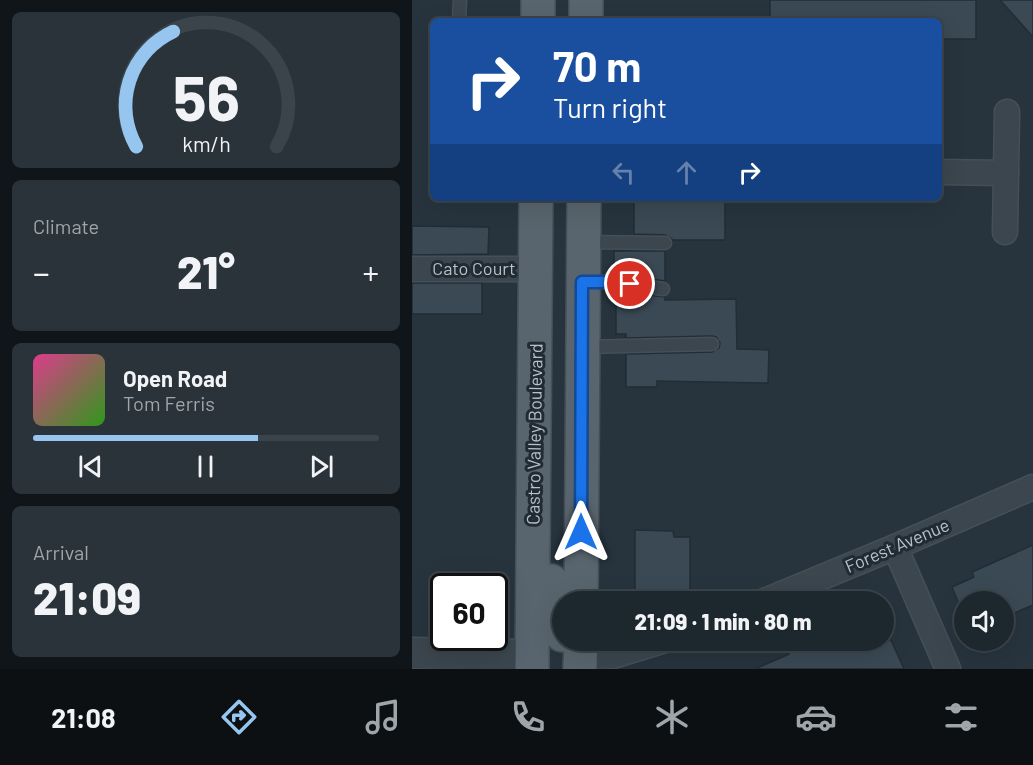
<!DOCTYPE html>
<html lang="en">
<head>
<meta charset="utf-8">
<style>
	:root { --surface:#1d272e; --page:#2a333a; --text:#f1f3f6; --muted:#a0a5aa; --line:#3b444a; --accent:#96c6ef }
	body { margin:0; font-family:Barlow,sans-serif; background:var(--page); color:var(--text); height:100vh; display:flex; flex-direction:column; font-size:22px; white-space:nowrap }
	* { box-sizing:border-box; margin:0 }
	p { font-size:20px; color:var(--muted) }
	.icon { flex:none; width:33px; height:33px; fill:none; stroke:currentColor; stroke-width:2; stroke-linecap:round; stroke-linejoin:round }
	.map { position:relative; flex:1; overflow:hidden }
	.drawer { display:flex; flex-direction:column; gap:12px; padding:12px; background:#101519; width:412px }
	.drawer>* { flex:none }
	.top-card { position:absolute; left:18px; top:18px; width:512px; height:183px; border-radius:9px; box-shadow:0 6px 24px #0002,0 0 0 2px var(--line); background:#1a4fa0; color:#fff; overflow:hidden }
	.buttons { position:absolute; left:542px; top:591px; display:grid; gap:12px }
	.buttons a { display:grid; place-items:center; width:60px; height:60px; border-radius:50%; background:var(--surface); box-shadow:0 6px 24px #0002,0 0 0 2px var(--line); font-size:30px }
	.speed { position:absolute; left:18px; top:573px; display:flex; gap:12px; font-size:30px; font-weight:700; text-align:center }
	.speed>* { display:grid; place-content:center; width:78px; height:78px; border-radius:50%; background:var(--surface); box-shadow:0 6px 24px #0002,0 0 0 2px var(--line); line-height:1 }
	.speed .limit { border:3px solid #111; border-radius:9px; background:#fff; color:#111 }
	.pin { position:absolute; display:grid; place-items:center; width:51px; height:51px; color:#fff; margin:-26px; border:3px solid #fff; border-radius:50%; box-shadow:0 2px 6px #0007 }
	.me { position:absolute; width:66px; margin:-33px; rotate:0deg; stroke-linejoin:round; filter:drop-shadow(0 0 4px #0008) }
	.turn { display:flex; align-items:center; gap:21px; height:126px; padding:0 24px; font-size:27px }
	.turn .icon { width:78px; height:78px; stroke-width:2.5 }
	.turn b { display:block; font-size:42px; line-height:51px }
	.lanes { display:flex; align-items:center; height:57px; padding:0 24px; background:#0003; justify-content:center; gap:30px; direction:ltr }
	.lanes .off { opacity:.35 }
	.big { font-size:45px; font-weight:800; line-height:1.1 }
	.drawer .tile { flex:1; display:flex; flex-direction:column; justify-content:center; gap:9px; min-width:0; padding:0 21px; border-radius:9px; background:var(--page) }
	.drawer .dial { align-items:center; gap:0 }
	.dial svg { height:156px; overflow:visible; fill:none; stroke:var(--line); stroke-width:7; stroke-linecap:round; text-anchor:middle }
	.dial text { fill:var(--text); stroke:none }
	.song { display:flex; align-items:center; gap:18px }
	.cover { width:72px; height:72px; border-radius:9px; background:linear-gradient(135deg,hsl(330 70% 55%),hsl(110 70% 35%)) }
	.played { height:6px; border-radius:3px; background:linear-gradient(90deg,var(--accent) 65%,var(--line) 65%) }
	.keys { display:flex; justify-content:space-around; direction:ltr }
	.heat { display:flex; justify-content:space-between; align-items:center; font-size:33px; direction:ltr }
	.trip { position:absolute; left:140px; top:591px; width:342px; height:60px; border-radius:30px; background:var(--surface); box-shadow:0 6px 24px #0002,0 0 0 2px var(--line); font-weight:800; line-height:60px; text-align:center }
	.menu { display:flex; height:96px; justify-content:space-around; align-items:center; background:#0c1012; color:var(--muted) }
	.menu .icon { width:42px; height:42px }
	.menu .active { color:var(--accent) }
	.menu b { font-size:27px; color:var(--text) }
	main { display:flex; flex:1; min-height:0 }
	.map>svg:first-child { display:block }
	.building { fill:#3a4954; stroke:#222d35; stroke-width:1.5 }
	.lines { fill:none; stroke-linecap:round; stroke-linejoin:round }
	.service-casing { stroke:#454f57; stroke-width:15 }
	.minor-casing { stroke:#454f57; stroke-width:27 }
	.tertiary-casing { stroke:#454f57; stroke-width:33 }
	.primary-casing { stroke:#454f57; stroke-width:36 }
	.service { stroke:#3b464e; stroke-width:12 }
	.minor { stroke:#3b464e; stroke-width:24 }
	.tertiary { stroke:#3b464e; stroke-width:30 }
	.primary { stroke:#59656e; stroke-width:33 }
	.route-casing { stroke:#114b97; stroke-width:15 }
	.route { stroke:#1a73e8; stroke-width:10 }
	.labels { text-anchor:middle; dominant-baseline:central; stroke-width:6; stroke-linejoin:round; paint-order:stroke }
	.street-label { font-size:18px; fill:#b8c1c9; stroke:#202b33 }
</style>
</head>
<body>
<main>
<section class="drawer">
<div class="tile dial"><svg viewBox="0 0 100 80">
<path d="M14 69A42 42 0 1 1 86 69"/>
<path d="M14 69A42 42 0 0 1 33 10" stroke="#96c6ef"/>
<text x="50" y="56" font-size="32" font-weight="700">56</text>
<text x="50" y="72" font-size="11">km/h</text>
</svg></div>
<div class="tile"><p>Climate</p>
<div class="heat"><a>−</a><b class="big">21°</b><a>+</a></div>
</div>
<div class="tile">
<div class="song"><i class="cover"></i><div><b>Open Road</b><p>Tom Ferris</p></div></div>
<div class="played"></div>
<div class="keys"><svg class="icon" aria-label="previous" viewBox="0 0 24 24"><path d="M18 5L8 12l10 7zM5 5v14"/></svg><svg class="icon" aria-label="pause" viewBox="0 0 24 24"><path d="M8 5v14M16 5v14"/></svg><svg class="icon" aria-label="next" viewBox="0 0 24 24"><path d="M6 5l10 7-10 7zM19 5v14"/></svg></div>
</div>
<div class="tile"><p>Arrival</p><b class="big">21:09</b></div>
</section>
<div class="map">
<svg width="621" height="669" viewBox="0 0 621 669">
	<rect width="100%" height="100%" fill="#27343e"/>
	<g class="building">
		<polygon points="358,0 564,0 564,39 526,39 526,21 358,21"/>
		<polygon points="588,0 621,0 621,37"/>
		<polygon points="222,198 313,198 313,240 261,240 253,235 222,234"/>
		<polygon points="0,226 77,227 76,254 0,255"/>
		<polygon points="202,251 253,251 253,281 204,274 204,271 202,271"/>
		<rect x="0" y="283" width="70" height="31"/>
		<polygon points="204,291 253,297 253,300 324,299 325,349 357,350 356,383 245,381 245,387 214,387 214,354 300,352 307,348 308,343 304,337 300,336 214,338 214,334 204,334"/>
		<polygon points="223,530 261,531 262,537 278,537 278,602 223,602"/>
		<polygon points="621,545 621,605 591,618 591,602 546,602 540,587 562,577 560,572"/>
		<polygon points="395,640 479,640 492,669 343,669 377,654 375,649"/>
	</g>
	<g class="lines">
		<g class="service-casing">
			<g id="service">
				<polyline points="47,21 48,0"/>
				<polyline points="172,242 253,243"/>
				<polyline points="172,282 201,282 251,289"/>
				<polyline points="171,347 300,344"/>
			</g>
		</g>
		<g class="minor-casing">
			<g id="minor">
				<polyline points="526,172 594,173"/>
				<polyline points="593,232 595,112"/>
				<polyline points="0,269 124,269"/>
				<polyline points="483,547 536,669"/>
				<polyline points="350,602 483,547 621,487"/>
				<polyline points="168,657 201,656 253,640"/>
			</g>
		</g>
		<g class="tertiary-casing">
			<polyline id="tertiary" points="0,653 120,655"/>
		</g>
		<g class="primary-casing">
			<g id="primary">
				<polyline points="126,21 126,0"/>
				<polyline points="174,21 174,0"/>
				<polyline points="139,581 139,611 150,635"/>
				<polyline points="169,602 172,198"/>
				<polyline points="120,669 124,198"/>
				<polyline points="168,669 169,640"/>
			</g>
		</g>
		<use href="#service" class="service"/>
		<use href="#minor" class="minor"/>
		<use href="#tertiary" class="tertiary"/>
		<use href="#primary" class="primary"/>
	</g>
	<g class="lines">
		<g class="route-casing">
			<polyline id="route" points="169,532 170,282 201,282 218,284"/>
		</g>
		<use href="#route" class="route"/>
	</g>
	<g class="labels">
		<g class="street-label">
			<text x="62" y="268">Cato Court</text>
			<text transform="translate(122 434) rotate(-89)">Castro Valley Boulevard</text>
			<text transform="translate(485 545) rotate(-23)">Forest Avenue</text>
		</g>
	</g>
</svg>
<div class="buttons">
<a><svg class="icon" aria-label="sound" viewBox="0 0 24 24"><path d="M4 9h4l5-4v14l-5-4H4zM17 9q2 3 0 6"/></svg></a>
</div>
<div class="speed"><div class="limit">60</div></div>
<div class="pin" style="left:218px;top:284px;background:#d93025"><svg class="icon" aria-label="arrive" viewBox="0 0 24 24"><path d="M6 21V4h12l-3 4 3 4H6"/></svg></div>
<svg class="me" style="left:169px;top:532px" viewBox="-20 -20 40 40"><path d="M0-17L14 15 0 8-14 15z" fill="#1a73e8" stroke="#fff" stroke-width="4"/></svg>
<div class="trip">21:09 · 1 min · 80 m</div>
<div class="top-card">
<div class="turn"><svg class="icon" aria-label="right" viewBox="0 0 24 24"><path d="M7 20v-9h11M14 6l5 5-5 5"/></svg><div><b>70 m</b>Turn right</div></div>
<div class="lanes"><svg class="icon off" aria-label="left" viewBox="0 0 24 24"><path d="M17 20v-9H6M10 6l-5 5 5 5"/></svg><svg class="icon off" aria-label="ahead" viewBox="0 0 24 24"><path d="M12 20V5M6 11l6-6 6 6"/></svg><svg class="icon" aria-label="right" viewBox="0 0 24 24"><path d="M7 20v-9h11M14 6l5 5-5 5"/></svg></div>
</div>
</div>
</main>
<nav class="menu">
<b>21:08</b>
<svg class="icon active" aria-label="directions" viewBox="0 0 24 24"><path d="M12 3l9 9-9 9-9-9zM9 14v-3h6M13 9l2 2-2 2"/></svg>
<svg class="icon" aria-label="music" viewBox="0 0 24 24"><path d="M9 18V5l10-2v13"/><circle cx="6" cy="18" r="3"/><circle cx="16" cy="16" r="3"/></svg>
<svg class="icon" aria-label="phone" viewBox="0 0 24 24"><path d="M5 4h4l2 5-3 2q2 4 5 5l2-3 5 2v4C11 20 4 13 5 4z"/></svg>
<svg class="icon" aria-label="climate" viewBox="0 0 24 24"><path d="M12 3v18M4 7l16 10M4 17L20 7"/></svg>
<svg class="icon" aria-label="car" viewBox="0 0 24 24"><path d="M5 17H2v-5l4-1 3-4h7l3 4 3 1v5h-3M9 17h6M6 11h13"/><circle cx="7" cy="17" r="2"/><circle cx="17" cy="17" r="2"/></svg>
<svg class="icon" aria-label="filters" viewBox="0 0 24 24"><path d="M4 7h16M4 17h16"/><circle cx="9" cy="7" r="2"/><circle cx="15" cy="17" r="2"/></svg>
</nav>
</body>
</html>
